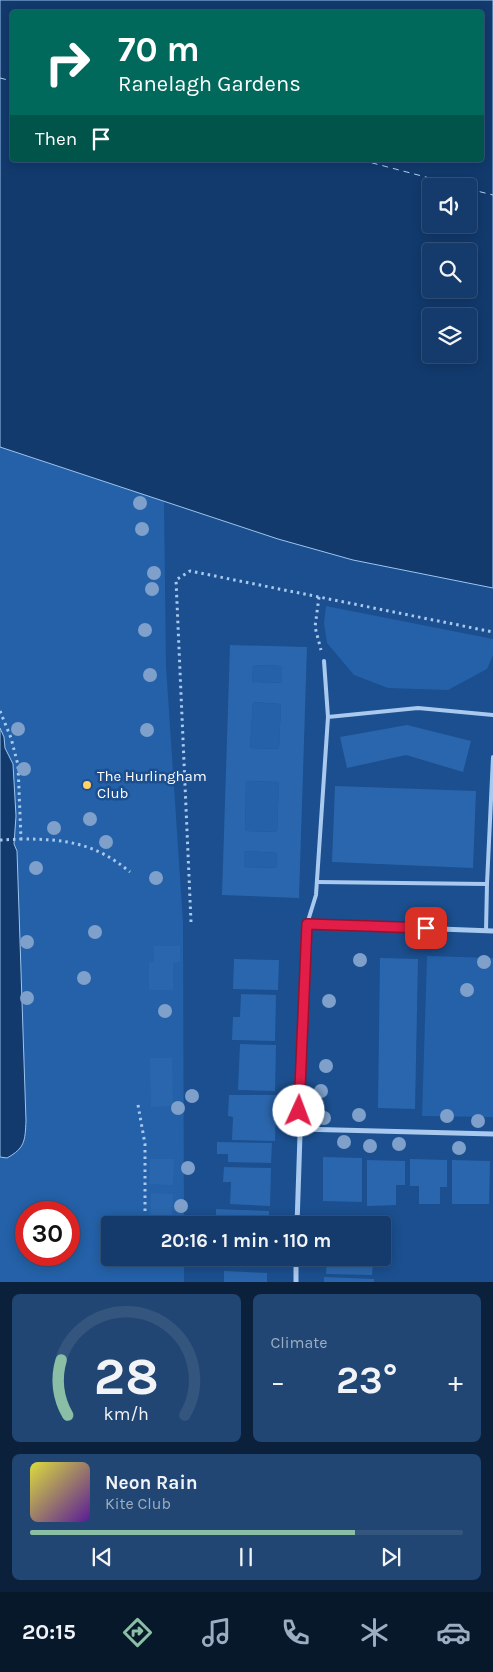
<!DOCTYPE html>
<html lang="en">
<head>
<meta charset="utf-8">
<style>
	:root { --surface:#143b6b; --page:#214673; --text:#f1f3f6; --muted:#9dadc1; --line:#33557e; --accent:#8abfa5 }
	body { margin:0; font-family:Karla,sans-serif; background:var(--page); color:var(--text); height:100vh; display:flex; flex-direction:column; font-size:19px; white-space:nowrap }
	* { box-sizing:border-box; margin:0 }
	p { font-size:16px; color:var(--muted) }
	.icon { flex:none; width:28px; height:28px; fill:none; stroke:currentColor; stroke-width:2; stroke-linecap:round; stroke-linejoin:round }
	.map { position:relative; height:1282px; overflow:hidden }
	.drawer { display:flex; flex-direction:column; gap:12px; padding:12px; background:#0b203b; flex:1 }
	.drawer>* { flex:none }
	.top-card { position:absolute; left:10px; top:10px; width:474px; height:152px; border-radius:5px; box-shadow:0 2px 12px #0003,0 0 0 1px var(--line); background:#00695c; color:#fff; overflow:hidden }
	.buttons { position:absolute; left:422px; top:178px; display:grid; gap:10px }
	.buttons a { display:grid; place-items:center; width:55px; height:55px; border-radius:5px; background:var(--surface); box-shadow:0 2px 12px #0003,0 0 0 1px var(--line); font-size:25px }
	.speed { position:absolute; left:15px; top:1201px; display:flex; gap:10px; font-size:25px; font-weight:700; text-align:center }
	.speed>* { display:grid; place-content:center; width:65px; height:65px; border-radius:50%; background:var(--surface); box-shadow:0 2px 12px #0003,0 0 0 1px var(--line); line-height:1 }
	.speed .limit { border:8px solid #d22; background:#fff; color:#111 }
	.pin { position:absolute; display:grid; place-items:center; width:42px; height:42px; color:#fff; margin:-21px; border-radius:10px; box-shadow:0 2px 8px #0006 }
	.me { position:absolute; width:55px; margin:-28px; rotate:2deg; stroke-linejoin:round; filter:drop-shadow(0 0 4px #0008) }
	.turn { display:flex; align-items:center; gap:18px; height:105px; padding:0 25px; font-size:22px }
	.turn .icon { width:65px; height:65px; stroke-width:2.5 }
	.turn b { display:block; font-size:35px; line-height:42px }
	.then { display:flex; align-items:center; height:48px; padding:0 25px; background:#0003; gap:10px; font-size:19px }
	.big { font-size:38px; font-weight:700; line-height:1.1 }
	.drawer .tile { flex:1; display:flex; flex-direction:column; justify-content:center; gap:8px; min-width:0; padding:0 18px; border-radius:8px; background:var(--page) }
	.drawer .dial { align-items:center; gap:0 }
	.dial svg { height:130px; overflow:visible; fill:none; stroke:var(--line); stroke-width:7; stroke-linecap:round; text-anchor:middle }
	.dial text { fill:var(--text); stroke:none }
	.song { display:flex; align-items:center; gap:15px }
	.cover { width:60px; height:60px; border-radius:8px; background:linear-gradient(135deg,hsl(60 70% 55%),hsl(270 70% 35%)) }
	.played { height:5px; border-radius:2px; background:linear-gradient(90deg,var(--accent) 75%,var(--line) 75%) }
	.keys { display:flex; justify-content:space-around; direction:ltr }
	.heat { display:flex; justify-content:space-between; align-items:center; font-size:28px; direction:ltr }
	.drawer .tiles { flex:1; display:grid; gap:12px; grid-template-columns:1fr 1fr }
	.tile:last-child { grid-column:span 2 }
	.trip { position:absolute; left:101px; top:1216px; width:290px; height:50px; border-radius:5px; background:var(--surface); box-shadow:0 2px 12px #0003,0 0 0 1px var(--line); font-weight:700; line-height:50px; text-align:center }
	.tab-bar { display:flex; height:80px; justify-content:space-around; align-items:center; background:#08182b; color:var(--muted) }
	.tab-bar .icon { width:35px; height:35px }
	.tab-bar .on { color:var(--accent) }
	.tab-bar b { font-size:22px; color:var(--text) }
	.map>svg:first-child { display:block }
	.green { fill:#2461a8; fill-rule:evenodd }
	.water { fill:#123a6d; stroke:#9cc4f0; fill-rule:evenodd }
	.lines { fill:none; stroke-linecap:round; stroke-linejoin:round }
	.ferry { stroke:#b5d3f5; stroke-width:1; stroke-dasharray:6 5; stroke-linecap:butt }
	.building { fill:#2a66ad; fill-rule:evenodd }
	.path { stroke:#a9c9ee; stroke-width:3; stroke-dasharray:2.5 4; stroke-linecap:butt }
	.service { stroke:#a9c9ee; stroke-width:4 }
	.minor { stroke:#a9c9ee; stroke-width:5 }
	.tree { fill:#7ea0ca }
	.route-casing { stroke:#92132f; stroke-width:12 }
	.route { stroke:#e11d48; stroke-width:9 }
	.poi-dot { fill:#ffd166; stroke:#1b4f8f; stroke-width:2 }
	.labels { text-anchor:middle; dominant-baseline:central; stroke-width:5; stroke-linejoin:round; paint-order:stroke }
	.poi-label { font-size:15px; fill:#fff; stroke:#1b4f8f; text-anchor:start }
</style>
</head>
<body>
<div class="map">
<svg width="493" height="1282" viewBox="0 0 493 1282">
	<rect width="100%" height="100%" fill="#1b4f8f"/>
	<g class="green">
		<path d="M0 447 164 500 166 666 183 922 184 1225H110V1258H184V1282H0ZM26 1212H69V1255H26Z"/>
		<polygon points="326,606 493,639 493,655 487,669 448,690 388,688 354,675 327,643 324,623"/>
		<polygon points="253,665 282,666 282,683 252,682"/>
		<polygon points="253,702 281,704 279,749 250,748"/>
		<polygon points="246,781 279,782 277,832 245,831"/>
		<polygon points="244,851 277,853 276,868 244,867"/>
		<polygon points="427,956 493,958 493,1117 422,1116"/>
	</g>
	<g class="water">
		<path d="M0 0H493V588L353 560 278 539 0 447ZM12 12H481V160H12ZM431 186H469V224H431ZM431 251H469V289H431ZM431 316H469V354H431Z"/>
		<path d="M0 728 4 737 5 748 13 764 16 816 14 844 17 851 26 1121C25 1141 25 1148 7 1158L0 1157Z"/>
	</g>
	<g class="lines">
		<g class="ferry">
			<polyline points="0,78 12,81"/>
			<polyline points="361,160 460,186"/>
			<polyline points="469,189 493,195"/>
		</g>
	</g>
	<g class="building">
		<path d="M230 645 307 647 299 898 222 895ZM253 665 282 666V683L252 682ZM253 702 281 704 279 749 250 748ZM246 781 279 782 277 832 245 831ZM244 851 277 853 276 868 244 867Z"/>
		<polygon points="407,725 471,741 463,772 406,755 347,768 340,737"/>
		<polygon points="335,786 476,791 473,868 332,862"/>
		<polygon points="154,946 180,946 180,962 173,962 173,990 149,990 149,962 154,962"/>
		<polygon points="380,958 418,959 415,1109 378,1108"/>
		<polygon points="234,959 279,960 278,990 233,989"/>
		<polygon points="241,994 276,995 275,1041 232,1040 233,1017 240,1017"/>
		<polygon points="240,1044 276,1045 275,1091 238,1090"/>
		<polygon points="150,1058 172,1058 173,1106 151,1107"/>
		<polygon points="229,1095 276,1095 275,1141 232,1140 233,1117 228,1116"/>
		<polygon points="217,1142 272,1143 271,1163 228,1162 228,1154 217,1154"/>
		<polygon points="323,1157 362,1158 362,1202 323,1201"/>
		<polygon points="150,1159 174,1159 173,1185 149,1184"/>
		<polygon points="410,1159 447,1160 447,1187 440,1187 440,1204 419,1204 419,1186 410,1186"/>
		<polygon points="367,1160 405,1161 405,1185 396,1185 396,1205 367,1206"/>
		<polygon points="452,1160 490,1161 489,1204 452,1204"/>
		<polygon points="224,1167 271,1168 270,1206 230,1204 231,1182 223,1182"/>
		<polygon points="151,1193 173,1194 172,1220 150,1219"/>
		<polygon points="216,1209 269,1211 269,1225 216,1225"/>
		<polygon points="327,1258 373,1258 372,1275 326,1274"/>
		<polygon points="224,1271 267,1273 267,1282 224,1282"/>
		<polygon points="324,1277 374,1279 374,1282 324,1282"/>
	</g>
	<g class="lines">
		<g class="path">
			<polyline points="319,597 315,627 321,650"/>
			<path d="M0 711 11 738 18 765 21 839C66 839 95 843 130 872"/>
			<polyline points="0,840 21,839"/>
			<polyline points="191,922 176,580 190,571 493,632"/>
			<polyline points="138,1105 145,1144 145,1225"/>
			<polyline points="145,1259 145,1258"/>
		</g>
		<g class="service">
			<polyline points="324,661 328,717"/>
			<polyline points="317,882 487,884 486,931"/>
			<polyline points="487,884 493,757"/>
			<polyline points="307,924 316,895 328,717 418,708 493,715"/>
		</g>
		<g class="minor">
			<polyline points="299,1129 493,1134"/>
			<polyline points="297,1225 307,924 493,931"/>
			<polyline points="296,1282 296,1258"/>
		</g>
	</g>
	<g class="tree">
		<circle cx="140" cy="503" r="7"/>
		<circle cx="142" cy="529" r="7"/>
		<circle cx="154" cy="573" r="7"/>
		<circle cx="152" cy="589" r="7"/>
		<circle cx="145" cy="630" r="7"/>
		<circle cx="150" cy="675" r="7"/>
		<circle cx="18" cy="729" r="7"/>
		<circle cx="147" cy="730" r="7"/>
		<circle cx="24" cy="769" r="7"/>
		<circle cx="90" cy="819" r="7"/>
		<circle cx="54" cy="828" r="7"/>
		<circle cx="106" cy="842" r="7"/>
		<circle cx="36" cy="868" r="7"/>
		<circle cx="156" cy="878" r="7"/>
		<circle cx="95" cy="932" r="7"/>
		<circle cx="27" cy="942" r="7"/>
		<circle cx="360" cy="960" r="7"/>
		<circle cx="484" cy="962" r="7"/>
		<circle cx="84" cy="978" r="7"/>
		<circle cx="467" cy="990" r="7"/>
		<circle cx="27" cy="998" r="7"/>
		<circle cx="329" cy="1001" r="7"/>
		<circle cx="165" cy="1011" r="7"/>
		<circle cx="326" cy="1066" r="7"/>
		<circle cx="321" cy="1091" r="7"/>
		<circle cx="192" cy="1096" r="7"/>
		<circle cx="178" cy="1108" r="7"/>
		<circle cx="359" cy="1115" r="7"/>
		<circle cx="447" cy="1116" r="7"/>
		<circle cx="324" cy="1118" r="7"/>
		<circle cx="478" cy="1121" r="7"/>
		<circle cx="344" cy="1142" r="7"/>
		<circle cx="399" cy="1144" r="7"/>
		<circle cx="370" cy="1146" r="7"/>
		<circle cx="459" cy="1148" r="7"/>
		<circle cx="188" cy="1168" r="7"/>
		<circle cx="181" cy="1206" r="7"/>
	</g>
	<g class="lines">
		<g class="route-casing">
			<polyline id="route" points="299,1111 307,924 426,928"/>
		</g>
		<use href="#route" class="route"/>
	</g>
	<circle class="poi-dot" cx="87" cy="785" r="5"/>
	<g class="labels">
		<g class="poi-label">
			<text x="97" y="776">The Hurlingham<tspan x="97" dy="17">Club</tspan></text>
		</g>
	</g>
</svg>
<div class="buttons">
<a><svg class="icon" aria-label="sound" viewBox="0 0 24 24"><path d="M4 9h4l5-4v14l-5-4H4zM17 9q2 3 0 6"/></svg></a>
<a><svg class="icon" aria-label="search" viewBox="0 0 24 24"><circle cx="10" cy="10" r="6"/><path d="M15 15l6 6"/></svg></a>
<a><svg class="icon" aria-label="layers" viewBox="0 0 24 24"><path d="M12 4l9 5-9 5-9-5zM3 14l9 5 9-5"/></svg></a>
</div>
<div class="speed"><div class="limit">30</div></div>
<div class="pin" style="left:426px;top:928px;background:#d93025"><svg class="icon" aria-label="arrive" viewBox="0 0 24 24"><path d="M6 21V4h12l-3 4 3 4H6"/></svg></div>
<svg class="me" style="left:299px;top:1111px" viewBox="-20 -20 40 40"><circle r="19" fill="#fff"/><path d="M0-13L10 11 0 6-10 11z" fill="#e11d48"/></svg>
<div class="trip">20:16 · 1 min · 110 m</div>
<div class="top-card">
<div class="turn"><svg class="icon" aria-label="right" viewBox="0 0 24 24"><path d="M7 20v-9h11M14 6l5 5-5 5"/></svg><div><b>70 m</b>Ranelagh Gardens</div></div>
<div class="then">Then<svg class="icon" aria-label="arrive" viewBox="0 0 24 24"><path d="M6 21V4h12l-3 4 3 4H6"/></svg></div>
</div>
</div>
<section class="drawer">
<div class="tiles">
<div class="tile dial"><svg viewBox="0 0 100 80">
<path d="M14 69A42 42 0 1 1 86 69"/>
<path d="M14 69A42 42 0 0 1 10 35" stroke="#8abfa5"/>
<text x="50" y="56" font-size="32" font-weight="700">28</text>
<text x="50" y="72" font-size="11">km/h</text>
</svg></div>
<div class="tile"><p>Climate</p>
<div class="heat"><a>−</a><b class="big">23°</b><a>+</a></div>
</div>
<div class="tile">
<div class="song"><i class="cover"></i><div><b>Neon Rain</b><p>Kite Club</p></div></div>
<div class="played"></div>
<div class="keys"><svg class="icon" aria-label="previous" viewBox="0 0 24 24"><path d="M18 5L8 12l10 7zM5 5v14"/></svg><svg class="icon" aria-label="pause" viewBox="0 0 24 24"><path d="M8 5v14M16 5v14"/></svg><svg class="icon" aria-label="next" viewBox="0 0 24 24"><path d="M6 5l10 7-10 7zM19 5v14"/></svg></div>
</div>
</div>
</section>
<nav class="tab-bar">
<b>20:15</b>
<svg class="icon on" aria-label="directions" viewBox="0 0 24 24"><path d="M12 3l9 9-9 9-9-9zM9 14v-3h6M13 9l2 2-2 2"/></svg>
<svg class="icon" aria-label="music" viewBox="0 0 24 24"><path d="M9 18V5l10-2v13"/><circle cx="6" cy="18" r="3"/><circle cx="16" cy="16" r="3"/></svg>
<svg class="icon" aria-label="phone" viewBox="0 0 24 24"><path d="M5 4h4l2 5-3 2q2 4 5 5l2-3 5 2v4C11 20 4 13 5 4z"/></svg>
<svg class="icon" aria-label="climate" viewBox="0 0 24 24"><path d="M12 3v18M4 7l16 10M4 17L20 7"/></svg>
<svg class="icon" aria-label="car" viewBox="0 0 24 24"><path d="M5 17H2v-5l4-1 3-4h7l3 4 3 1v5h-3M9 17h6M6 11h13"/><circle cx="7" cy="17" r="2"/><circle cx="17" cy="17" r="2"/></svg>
</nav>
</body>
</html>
